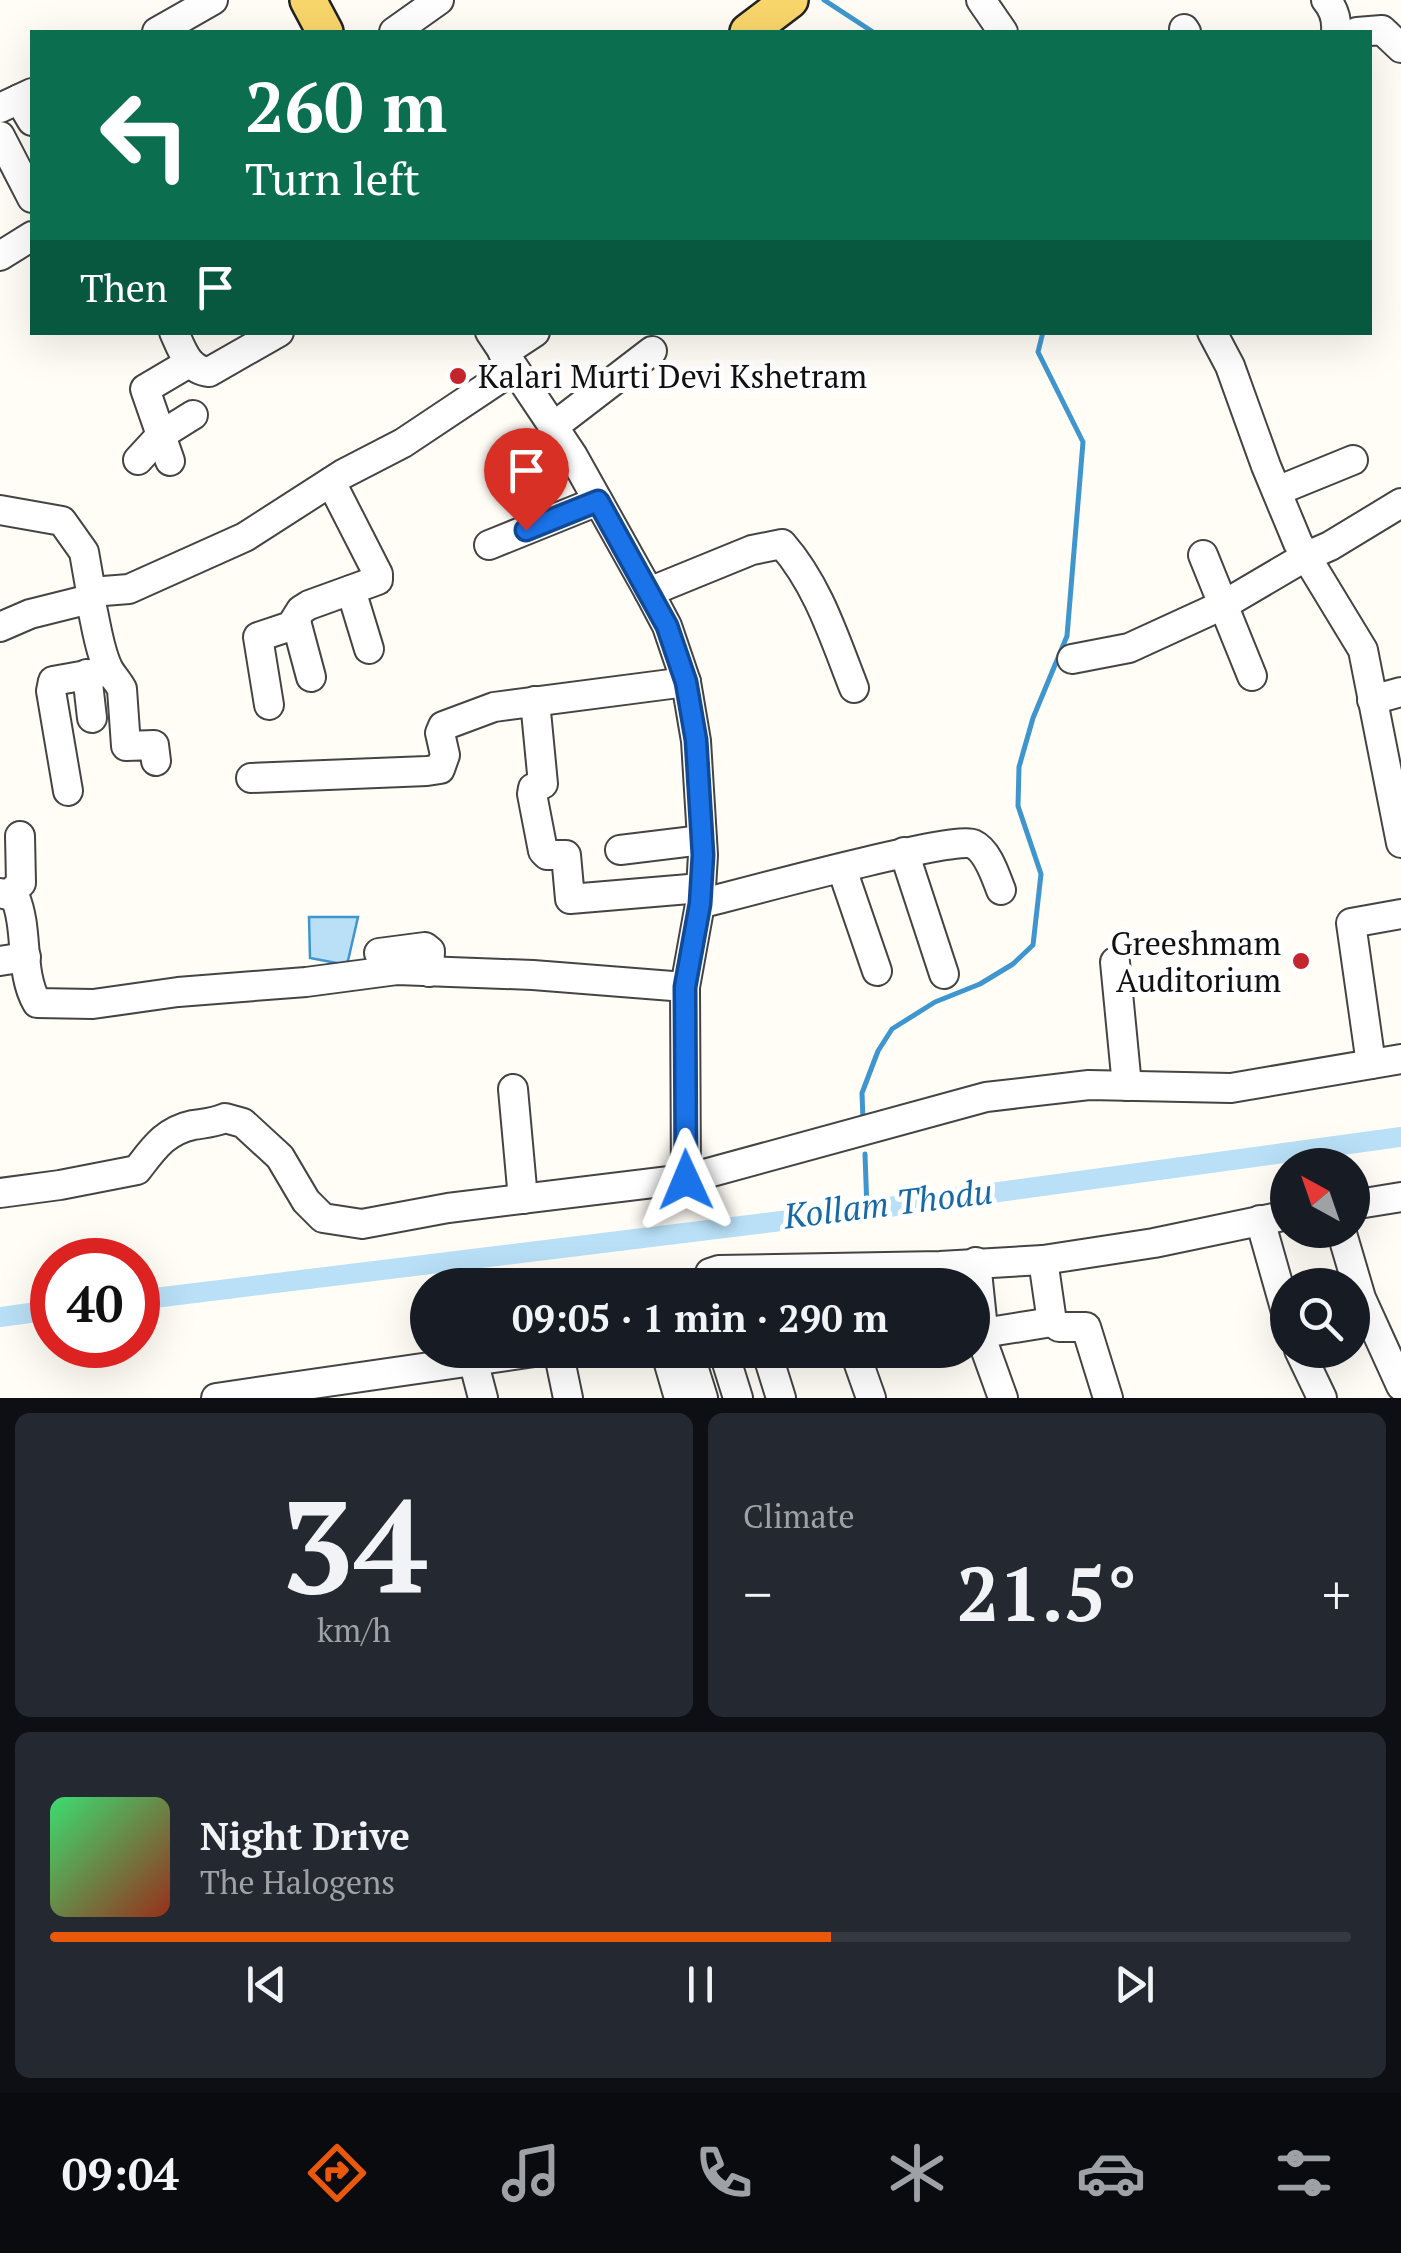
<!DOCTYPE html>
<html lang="en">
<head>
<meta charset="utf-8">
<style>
	:root { --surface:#171b24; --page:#242831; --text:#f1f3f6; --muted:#9ea1a6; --line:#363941; --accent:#ea580c }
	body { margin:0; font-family:"PT Serif",serif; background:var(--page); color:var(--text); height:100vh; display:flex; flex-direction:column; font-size:38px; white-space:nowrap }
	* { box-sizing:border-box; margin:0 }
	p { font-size:32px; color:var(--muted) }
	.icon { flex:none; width:55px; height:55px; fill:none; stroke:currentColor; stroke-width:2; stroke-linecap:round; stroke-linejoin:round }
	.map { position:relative; height:1398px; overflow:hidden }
	.drawer { display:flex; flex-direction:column; gap:15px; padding:15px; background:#0d0f14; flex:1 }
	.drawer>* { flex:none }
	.banner { position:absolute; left:30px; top:30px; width:1342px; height:305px; border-radius:0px; box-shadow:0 10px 40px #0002; background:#0b6e4f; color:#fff; overflow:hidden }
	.needle { width:65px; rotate:320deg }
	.tools { position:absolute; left:1270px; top:1148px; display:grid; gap:20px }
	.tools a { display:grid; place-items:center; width:100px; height:100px; border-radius:50%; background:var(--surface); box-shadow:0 10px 40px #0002; font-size:50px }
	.speed { position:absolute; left:30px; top:1238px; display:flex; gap:20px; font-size:50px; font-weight:700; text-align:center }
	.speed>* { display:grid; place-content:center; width:130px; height:130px; border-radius:50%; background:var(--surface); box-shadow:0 10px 40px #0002; line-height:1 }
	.speed .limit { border:15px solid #d22; background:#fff; color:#111 }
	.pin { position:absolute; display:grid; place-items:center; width:85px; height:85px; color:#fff; margin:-102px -42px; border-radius:50% 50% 50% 0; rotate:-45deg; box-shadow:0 0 10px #0007 }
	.pin .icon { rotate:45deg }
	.me { position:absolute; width:110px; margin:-55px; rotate:359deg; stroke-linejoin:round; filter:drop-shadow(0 0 8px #0008) }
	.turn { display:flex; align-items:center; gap:35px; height:210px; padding:0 50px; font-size:45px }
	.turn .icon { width:130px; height:130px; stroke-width:2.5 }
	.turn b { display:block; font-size:70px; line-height:85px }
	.then { display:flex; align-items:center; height:95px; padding:0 50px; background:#0003; gap:20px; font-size:38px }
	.big { font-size:75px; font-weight:600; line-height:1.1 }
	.drawer .tile { flex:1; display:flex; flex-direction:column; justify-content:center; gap:15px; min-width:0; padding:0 35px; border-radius:15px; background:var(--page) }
	.drawer .dial { align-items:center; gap:0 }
	.dial b { font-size:130px; line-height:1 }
	.song { display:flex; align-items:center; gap:30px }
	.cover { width:120px; height:120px; border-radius:15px; background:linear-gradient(135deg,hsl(140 70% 55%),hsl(10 70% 35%)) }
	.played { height:10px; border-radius:5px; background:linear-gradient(90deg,var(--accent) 60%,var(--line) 60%) }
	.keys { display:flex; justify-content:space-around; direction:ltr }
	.heat { display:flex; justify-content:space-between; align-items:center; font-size:55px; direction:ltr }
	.drawer .tiles { flex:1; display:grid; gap:15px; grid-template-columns:1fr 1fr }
	.tile:last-child { grid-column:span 2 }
	.trip { position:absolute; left:410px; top:1268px; width:580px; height:100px; border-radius:50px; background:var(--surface); box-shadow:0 10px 40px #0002; font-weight:600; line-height:100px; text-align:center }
	.dock { display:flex; height:160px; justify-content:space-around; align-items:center; background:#090b0e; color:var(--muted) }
	.dock .icon { width:70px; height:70px }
	.dock .on { color:var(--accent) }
	.dock b { font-size:45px; color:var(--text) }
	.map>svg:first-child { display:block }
	.water { fill:#b9e0f7; stroke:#3f96cf; stroke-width:2.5 }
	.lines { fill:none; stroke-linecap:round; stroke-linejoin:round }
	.stream { stroke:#3f96cf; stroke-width:5 }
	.canal { stroke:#b9e0f7; stroke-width:20 }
	.minor-casing { stroke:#444; stroke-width:32 }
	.major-casing { stroke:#222; stroke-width:40 }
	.minor { stroke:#fff; stroke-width:28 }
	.major { stroke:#f9d66b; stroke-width:35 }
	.route-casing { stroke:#114b97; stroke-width:25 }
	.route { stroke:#1a73e8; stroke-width:18 }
	.poi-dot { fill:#c4262e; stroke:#fff; stroke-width:4 }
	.labels { text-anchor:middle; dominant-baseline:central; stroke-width:10; stroke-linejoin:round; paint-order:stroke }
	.poi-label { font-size:32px; fill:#111; stroke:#fff; text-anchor:start }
	.water-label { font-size:35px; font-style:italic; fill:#1768a6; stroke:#fff }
</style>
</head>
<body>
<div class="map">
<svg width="1401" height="1398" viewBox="0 0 1401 1398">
	<rect width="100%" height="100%" fill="#fffdf5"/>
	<polygon class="water" points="309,917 358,917 347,965 310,958"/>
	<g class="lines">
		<g class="stream">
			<polyline points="824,0 873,32"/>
			<polyline points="863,1121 862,1093 878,1051 892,1029 935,1002 980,984 1013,964 1033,945 1041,874 1018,806 1019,767 1033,718 1067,636 1083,442 1038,352 1043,332"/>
			<polyline points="865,1154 867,1210"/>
		</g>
		<g class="canal">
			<polyline points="138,1300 830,1215 1401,1137"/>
			<polyline points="0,1317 52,1310"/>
		</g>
		<g class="minor-casing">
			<g id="minor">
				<polyline points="981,0 1003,32"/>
				<path d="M1326 0C1334 9 1337 20 1336 32"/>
				<polyline points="1184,29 1186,32"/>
				<polyline points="157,32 213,0"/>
				<polyline points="394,32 439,0"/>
				<polyline points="1357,32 1382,30 1401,48"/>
				<polyline points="19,99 32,121"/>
				<polyline points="0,108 32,93"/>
				<polyline points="0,136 32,198"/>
				<polyline points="0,256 32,236"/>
				<path d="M174 332C182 350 188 370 209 372L279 332"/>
				<polyline points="490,332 573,456 649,592 667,626 686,682 696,741 703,855 700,904 685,987 686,1179 986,1097 1089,1085 1231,1088 1401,1059"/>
				<polyline points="1212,332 1230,366 1266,466 1298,543 1363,650 1401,843"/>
				<polyline points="503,353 535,332"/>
				<polyline points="553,427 652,351"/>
				<polyline points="138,460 161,435 193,415"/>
				<polyline points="170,461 145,389 189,363"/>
				<polyline points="1277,491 1353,460"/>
				<polyline points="0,510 62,521 84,552 91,592"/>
				<polyline points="489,545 598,501"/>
				<polyline points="1203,555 1252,676"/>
				<polyline points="351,590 369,649"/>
				<path d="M649 592 752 550 782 544C818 585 834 637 854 688"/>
				<path d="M90 599C96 621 98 647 108 668 112 676 118 681 122 689L126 746 154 745 156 761"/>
				<polyline points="296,621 311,677"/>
				<polyline points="0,627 30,614 90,599 91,592 129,589 245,537 343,474 403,443 514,369"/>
				<polyline points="1072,659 1129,648 1225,604 1305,557 1330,546 1401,503"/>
				<polyline points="87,674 92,718"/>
				<polyline points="1372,700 1401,692"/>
				<polyline points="535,701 543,784 533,788 532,794 543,851 547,855 566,855 570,899 701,888"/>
				<polyline points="269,705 258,637 291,626 301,610 309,605 378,580 378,574 331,482"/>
				<polyline points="251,778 427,771 440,769 445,755 440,733 443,726 494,707 686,682"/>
				<polyline points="68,791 51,691 53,681 109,671"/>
				<polyline points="620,850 702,840"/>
				<polyline points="904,852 944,974"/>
				<polyline points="842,869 877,971"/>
				<path d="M0 893 15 897C29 931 19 971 37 1003L93 1004 178 992 306 982 397 970 533 975 685 987"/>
				<polyline points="10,894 21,883 20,836"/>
				<path d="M700 904C735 895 955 835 973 844 988 851 995 875 1001 890"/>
				<polyline points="379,953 425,947 430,951 429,972"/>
				<polyline points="0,961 26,957"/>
				<polyline points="1115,962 1127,1086"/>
				<polyline points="1371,1064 1351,923 1401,914"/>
				<polyline points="513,1089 523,1199"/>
				<path d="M0 1193 60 1185 137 1170C154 1148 165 1131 193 1125 205 1123 214 1123 225 1118L243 1123 280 1157 306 1201 323 1218 362 1224 448 1208 686 1179"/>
				<polyline points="1352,1205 1401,1197"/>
				<polyline points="1260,1220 1288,1319"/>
				<polyline points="1341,1230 1361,1298 1401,1386"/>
				<polyline points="1043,1260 1052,1322 1059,1327 1086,1327 1108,1398"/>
				<polyline points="976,1262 985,1348 1003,1398"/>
				<polyline points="713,1285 710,1273 719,1270 940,1266 1043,1260 1154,1243 1288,1215"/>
				<polyline points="983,1333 1052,1322"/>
				<polyline points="558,1350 568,1398"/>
				<polyline points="665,1350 679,1398"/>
				<polyline points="688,1350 703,1398"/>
				<polyline points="723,1350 738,1398"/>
				<polyline points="766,1350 781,1398"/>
				<polyline points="854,1350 871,1398"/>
				<polyline points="1299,1350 1322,1398"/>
				<polyline points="473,1360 483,1398"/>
				<polyline points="216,1398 548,1350"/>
			</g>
		</g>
		<g class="major-casing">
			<g id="major">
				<polyline points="308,0 325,32"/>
				<polyline points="748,32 790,0"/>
			</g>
		</g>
		<use href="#minor" class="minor"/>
		<use href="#major" class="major"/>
	</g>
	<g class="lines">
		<g class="route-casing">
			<polyline id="route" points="526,530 598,501 667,626 686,682 696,740 703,855 700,904 685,987 686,1180"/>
		</g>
		<use href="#route" class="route"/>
	</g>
	<g class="poi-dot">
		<circle cx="458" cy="376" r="10"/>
		<circle cx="1301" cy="961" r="10"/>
	</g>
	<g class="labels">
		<g class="poi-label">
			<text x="478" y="376">Kalari Murti Devi Kshetram</text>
			<text x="1281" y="943" text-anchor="end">Greeshmam<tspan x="1281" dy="37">Auditorium</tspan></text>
		</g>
		<g class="water-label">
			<text transform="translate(888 1203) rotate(-7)">Kollam Thodu</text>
		</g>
	</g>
</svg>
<div class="tools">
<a><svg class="needle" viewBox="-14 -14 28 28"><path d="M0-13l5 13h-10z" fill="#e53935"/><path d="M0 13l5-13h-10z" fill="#9ea1a6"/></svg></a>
<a><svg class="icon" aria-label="search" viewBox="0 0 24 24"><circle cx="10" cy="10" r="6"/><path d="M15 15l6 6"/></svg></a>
</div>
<div class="speed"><div class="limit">40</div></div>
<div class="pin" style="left:526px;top:530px;background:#d93025"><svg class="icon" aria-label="arrive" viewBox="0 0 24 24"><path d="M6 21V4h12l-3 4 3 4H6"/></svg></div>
<svg class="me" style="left:686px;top:1180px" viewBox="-20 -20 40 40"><path d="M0-17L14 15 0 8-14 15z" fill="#1a73e8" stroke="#fff" stroke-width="4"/></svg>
<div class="trip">09:05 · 1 min · 290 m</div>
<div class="banner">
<div class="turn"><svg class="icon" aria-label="left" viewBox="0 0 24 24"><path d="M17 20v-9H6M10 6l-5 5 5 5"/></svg><div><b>260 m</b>Turn left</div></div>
<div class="then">Then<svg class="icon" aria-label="arrive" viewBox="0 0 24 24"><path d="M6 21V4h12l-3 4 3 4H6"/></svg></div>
</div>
</div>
<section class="drawer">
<div class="tiles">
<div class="tile dial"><b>34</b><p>km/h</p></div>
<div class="tile"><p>Climate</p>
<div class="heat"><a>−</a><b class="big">21.5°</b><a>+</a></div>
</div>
<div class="tile">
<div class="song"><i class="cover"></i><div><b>Night Drive</b><p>The Halogens</p></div></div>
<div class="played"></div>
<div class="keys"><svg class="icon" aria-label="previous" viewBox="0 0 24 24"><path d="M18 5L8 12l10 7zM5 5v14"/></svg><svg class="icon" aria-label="pause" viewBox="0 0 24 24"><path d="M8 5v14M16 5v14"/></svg><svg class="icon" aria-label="next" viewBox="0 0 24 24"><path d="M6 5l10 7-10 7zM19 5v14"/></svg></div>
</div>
</div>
</section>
<nav class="dock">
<b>09:04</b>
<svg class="icon on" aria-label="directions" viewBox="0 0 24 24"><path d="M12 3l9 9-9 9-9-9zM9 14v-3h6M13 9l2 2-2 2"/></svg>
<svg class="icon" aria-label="music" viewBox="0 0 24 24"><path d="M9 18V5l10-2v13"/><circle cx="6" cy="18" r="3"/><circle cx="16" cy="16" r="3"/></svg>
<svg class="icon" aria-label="phone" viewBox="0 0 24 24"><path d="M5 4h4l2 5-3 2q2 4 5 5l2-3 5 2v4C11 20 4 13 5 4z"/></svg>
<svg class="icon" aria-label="climate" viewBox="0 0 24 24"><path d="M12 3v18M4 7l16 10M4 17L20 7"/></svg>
<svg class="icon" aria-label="car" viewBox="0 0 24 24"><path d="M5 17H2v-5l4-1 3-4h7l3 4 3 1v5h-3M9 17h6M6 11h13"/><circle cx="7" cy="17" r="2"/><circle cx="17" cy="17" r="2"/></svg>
<svg class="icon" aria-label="filters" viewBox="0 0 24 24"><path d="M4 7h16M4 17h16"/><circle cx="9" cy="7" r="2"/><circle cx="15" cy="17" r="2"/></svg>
</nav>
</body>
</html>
